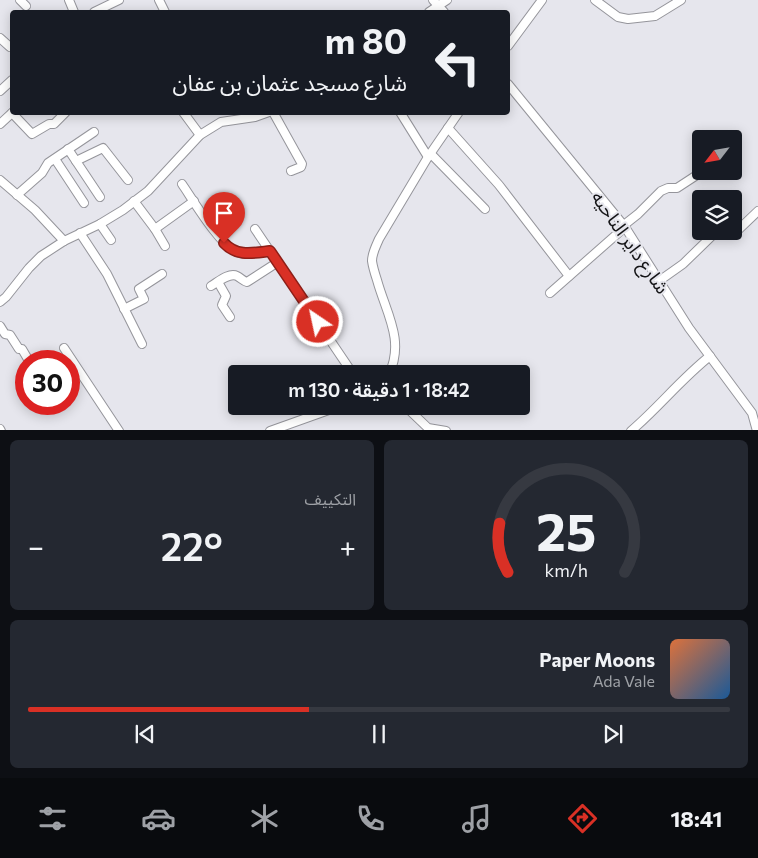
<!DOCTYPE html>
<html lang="ar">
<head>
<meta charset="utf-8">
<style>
	:root { --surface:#171b24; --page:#242831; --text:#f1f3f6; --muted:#9ea1a6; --line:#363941; --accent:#d93025 }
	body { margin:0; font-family:Commissioner,"Noto Sans Arabic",sans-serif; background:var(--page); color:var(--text); direction:rtl; height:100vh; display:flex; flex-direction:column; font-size:19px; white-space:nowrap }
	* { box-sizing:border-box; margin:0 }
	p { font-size:16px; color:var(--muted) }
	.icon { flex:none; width:28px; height:28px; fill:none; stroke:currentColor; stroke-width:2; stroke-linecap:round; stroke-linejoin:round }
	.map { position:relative; height:430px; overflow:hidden; direction:ltr }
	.drawer { display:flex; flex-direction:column; gap:10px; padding:10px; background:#0d0f14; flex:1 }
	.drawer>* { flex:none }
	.top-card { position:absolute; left:10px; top:10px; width:500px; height:105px; border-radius:5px; box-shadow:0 2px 12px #0003; direction:rtl; background:#171b24; color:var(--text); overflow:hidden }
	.needle { width:32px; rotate:239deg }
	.controls { position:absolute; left:692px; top:130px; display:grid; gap:10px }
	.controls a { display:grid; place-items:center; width:50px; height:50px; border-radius:5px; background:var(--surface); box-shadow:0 2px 12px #0003; font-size:25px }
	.speed { position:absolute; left:15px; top:350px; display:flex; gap:10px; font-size:25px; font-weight:700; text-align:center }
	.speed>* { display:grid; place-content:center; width:65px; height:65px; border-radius:50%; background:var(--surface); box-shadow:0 2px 12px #0003; line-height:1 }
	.speed .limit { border:8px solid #d22; background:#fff; color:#111 }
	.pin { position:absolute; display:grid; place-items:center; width:42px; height:42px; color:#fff; margin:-51px -21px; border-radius:50% 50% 50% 0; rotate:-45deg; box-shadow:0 0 5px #0007 }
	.pin .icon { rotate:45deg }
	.me { position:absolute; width:55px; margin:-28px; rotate:326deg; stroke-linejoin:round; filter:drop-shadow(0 0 4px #0008) }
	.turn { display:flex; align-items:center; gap:18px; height:105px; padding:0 20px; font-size:22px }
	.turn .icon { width:65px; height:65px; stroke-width:2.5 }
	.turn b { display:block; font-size:35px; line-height:42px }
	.big { font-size:38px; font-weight:600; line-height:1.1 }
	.drawer .tile { flex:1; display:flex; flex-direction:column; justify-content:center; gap:8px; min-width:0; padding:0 18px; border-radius:8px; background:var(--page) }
	.drawer .dial { align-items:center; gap:0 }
	.dial svg { height:130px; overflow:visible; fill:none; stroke:var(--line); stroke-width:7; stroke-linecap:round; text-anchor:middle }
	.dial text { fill:var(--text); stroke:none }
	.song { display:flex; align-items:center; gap:15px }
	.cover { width:60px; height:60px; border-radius:8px; background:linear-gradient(135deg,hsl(20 70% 55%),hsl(210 70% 35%)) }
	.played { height:5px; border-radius:2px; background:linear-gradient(90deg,var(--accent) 40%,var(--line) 40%) }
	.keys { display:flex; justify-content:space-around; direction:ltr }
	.heat { display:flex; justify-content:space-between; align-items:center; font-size:28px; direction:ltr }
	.drawer .tiles { flex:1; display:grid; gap:10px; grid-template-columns:1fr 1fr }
	.tile:last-child { grid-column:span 2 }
	.trip { position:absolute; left:228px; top:365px; width:302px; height:50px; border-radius:5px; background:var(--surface); box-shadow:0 2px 12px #0003; font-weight:600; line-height:50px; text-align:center; direction:rtl }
	.tabs { display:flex; height:80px; justify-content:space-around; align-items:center; background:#090b0e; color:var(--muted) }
	.tabs .icon { width:35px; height:35px }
	.tabs .on { color:var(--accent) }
	.tabs b { font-size:22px; color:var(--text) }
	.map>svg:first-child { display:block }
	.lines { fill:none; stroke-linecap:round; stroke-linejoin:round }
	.minor-casing { stroke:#95959b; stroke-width:10 }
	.minor { stroke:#fff; stroke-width:8 }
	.route-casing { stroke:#8d1f18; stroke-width:12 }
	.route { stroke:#d93025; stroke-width:9 }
	.labels { text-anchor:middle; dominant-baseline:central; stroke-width:4; stroke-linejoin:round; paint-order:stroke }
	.street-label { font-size:19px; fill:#151517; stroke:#e6e6ed }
</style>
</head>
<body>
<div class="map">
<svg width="758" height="431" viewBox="0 0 758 431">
	<rect width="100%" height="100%" fill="#e6e6ed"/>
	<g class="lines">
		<g class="minor-casing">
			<g id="minor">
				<polyline points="20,0 26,6"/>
				<polyline points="69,0 74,12"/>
				<polyline points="159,0 165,12"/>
				<polyline points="433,0 444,12"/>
				<polyline points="595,0 618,17 628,19 655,16 681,0"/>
				<polyline points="94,12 119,0"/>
				<polyline points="429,12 447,0"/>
				<polyline points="0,38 10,47"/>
				<polyline points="508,46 542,0"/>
				<polyline points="508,84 625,227 689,328 752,413 757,431"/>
				<polyline points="0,91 12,80"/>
				<polyline points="183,112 200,135"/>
				<polyline points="273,112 302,164 301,167 291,171"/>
				<polyline points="400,112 428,157"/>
				<polyline points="12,113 32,134 49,124 54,124 66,112"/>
				<polyline points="0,124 13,112"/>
				<polyline points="448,128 499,185 569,276"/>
				<polyline points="68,149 100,197"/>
				<polyline points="431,154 485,209"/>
				<polyline points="55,159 84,203"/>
				<polyline points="76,161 103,148 128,180"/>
				<polyline points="0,180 35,210 64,241"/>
				<path d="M182 184C193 200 222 249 239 253 249 256 260 252 270 251"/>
				<polyline points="17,195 42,173 48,163 94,132"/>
				<polyline points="134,201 155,229 165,246"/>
				<polyline points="100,224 111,240"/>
				<polyline points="624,225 638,214 661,191 668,188 677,188 703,171"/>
				<polyline points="155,229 194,201"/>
				<polyline points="255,229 353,374"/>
				<polyline points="730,231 732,233 736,232 758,211"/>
				<polyline points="80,233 107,274 142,344"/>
				<polyline points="659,281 683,264 717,231"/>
				<polyline points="218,282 226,296 222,305 230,317"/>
				<path d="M211 286C218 282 229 272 237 276 241 278 243 281 247 282L278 262"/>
				<polyline points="550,293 625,227"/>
				<polyline points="0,302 6,297 29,268 41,256 64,241 100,224 123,210 148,191 200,135 221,122 255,117 269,112"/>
				<polyline points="124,309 144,299 139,289 162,274"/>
				<polyline points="0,326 5,334 10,335 19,349 22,349 29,361"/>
				<polyline points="64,348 119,431"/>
				<path d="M389 374C405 340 386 313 377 280 375 274 373 268 372 261 372 253 376 246 379 239L428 157 459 112"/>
				<polyline points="405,406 428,428 446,431"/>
				<polyline points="0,429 1,431"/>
				<polyline points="270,431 340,406"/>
				<path d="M631 431C659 407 681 379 710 356"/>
			</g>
		</g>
		<use href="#minor" class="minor"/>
	</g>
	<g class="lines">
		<g class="route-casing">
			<path id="route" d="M224 243C237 257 253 253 270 251L318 322"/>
		</g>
		<use href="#route" class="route"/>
	</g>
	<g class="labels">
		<g class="street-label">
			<text transform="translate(631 242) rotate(55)">شارع داير الناحيه</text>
		</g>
	</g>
</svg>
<div class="controls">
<a><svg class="needle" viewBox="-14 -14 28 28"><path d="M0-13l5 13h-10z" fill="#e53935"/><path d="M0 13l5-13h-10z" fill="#9ea1a6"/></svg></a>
<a><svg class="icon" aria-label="layers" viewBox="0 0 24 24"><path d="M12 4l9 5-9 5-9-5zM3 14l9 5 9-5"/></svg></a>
</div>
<div class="speed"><div class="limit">30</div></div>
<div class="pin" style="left:224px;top:243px;background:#d93025"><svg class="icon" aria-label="arrive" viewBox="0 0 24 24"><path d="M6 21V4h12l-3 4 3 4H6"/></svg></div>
<svg class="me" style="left:318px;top:322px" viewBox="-20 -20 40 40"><circle r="17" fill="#d93025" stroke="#fff" stroke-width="3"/><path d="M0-11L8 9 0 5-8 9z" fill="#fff"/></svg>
<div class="trip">18:42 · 1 دقيقة · 130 m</div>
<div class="top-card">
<div class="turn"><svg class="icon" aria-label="left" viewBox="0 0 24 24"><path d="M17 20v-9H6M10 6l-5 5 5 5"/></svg><div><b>80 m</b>شارع مسجد عثمان بن عفان</div></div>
</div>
</div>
<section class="drawer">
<div class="tiles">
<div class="tile dial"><svg viewBox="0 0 100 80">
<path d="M14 69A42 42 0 1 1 86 69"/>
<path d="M14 69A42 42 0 0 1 9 39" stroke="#d93025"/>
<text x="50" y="56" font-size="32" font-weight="700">25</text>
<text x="50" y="72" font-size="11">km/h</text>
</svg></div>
<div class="tile"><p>التكييف</p>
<div class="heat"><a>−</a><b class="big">22°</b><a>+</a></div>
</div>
<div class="tile">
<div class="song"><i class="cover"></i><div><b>Paper Moons</b><p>Ada Vale</p></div></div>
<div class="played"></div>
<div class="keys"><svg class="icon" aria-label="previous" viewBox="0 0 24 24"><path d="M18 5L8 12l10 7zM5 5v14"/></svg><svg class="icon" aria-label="pause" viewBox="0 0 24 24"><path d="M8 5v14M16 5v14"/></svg><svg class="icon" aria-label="next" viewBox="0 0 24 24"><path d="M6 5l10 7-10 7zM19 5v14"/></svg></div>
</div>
</div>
</section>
<nav class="tabs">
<b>18:41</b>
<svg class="icon on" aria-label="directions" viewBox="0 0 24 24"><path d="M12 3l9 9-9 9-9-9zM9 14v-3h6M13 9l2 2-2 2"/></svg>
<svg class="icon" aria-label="music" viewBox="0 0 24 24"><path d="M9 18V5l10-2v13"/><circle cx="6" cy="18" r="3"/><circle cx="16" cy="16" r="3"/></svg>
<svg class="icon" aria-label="phone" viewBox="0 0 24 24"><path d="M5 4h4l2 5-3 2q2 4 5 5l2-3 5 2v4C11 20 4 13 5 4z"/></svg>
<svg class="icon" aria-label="climate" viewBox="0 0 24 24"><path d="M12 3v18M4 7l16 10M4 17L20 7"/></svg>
<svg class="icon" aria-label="car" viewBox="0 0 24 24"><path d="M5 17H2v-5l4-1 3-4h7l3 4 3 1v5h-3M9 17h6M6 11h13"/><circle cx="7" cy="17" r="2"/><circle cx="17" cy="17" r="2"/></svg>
<svg class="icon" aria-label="filters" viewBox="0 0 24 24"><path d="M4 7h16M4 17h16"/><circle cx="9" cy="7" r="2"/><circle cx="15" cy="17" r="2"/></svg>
</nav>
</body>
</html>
